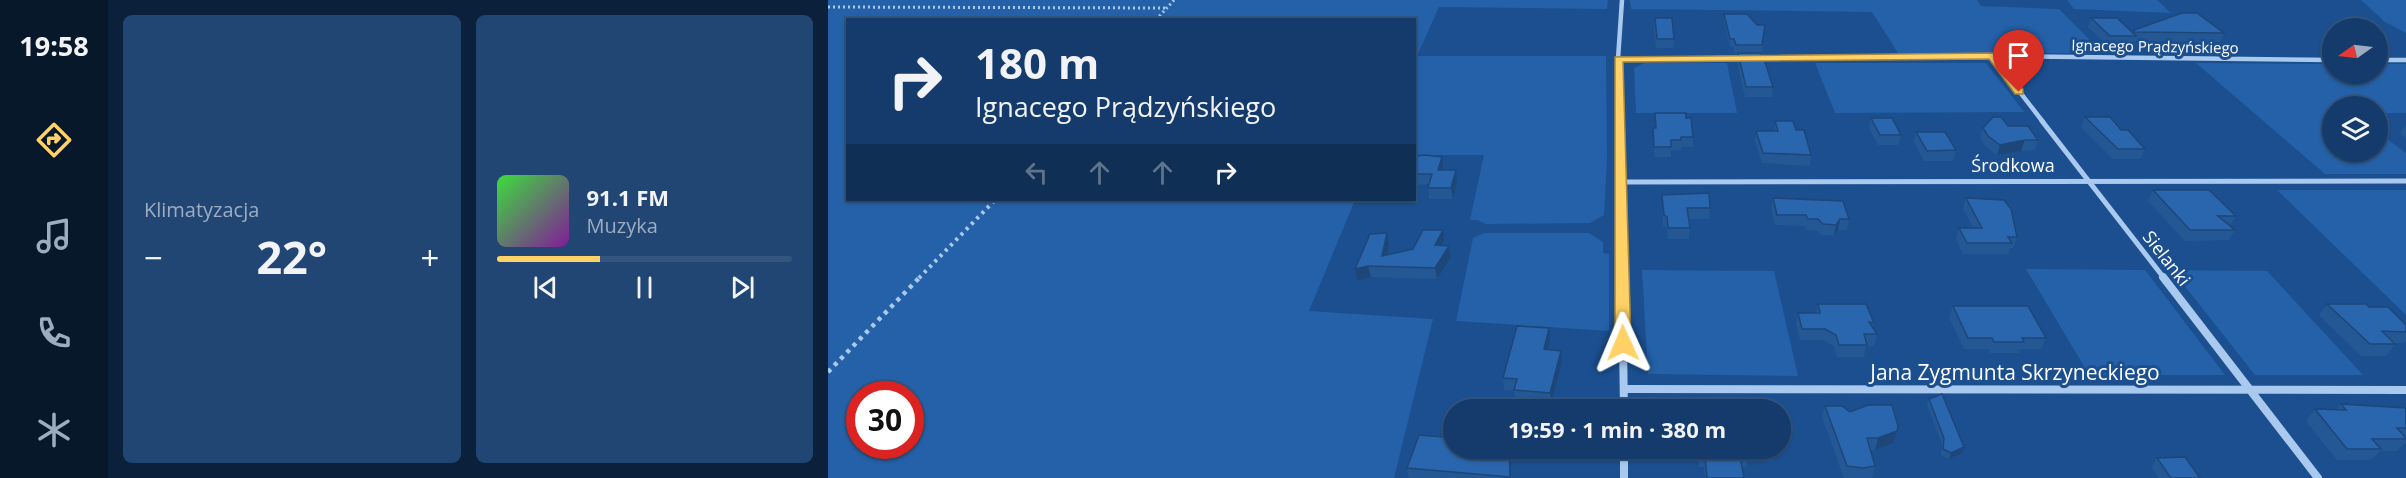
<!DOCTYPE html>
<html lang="pl">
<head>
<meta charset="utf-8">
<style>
	:root { --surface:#143b6b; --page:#214673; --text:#f1f3f6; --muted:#9dadc1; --line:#33557e; --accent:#ffd166 }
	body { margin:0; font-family:"Open Sans",sans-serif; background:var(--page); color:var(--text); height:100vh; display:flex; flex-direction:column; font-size:22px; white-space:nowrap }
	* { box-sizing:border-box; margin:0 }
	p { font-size:20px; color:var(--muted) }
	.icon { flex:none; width:33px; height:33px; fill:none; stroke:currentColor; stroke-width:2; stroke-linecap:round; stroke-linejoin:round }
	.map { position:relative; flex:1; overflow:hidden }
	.details { display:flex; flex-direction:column; gap:15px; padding:15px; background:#0b203b; width:720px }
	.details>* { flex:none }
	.guide { position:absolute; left:18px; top:18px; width:570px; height:183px; border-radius:0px; box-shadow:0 2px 4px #0004,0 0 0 2px var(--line); background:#143b6b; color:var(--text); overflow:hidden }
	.needle { width:39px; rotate:256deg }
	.controls { position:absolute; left:1494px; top:18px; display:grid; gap:12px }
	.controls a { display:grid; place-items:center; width:66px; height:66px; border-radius:50%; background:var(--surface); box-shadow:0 2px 4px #0004,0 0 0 2px var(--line); font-size:30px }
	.speed { position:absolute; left:18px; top:381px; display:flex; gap:12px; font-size:30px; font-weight:700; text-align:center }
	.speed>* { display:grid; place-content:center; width:78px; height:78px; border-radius:50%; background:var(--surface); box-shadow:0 2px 4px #0004,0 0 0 2px var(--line); line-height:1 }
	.speed .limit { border:9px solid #d22; background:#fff; color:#111 }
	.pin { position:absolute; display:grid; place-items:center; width:51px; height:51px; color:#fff; margin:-62px -26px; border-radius:50% 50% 50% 0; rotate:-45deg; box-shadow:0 0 6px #0007 }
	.pin .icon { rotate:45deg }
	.me { position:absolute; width:66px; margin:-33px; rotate:359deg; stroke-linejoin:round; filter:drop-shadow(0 0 4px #0008) }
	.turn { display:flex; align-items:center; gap:21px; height:126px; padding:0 30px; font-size:27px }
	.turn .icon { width:78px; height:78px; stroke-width:2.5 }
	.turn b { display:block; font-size:42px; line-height:51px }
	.lanes { display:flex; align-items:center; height:57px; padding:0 30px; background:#0003; justify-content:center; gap:30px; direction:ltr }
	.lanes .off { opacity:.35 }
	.big { font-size:45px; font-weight:700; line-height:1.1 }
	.details .tile { flex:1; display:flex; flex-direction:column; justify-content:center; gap:9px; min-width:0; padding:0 21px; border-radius:9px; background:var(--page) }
	.song { display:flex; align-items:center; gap:18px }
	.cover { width:72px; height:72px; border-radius:9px; background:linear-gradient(135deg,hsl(120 70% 55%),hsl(290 70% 35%)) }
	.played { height:6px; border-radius:3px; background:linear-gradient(90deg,var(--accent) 35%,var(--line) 35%) }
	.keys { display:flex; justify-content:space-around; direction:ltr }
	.heat { display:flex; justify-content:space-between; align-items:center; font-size:33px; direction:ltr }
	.details .tiles { flex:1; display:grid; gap:15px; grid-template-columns:repeat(2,1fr) }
	.trip { position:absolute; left:615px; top:399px; width:348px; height:60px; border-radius:30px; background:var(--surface); box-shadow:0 2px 4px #0004,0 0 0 2px var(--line); font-weight:700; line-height:60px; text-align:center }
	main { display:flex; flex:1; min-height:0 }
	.tab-bar { display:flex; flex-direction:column; width:108px; justify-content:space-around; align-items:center; background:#08182b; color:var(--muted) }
	.tab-bar .icon { width:42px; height:42px }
	.tab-bar .active { color:var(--accent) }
	.tab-bar b { font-size:27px; color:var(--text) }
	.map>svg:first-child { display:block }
	.green { fill:#2461a8; fill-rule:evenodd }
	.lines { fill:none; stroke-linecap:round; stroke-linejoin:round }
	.path-far2 { stroke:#a9c9ee; stroke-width:3; stroke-dasharray:2 3; stroke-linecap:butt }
	.path-far1 { stroke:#a9c9ee; stroke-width:4; stroke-dasharray:3 4.5; stroke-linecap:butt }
	.path { stroke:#a9c9ee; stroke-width:4.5; stroke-dasharray:4 5; stroke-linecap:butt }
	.minor-far2 { stroke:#a9c9ee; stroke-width:4.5 }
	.minor-far1 { stroke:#a9c9ee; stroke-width:5 }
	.minor { stroke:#a9c9ee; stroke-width:8 }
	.wall { fill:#245895 }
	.shaded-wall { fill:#1d4779 }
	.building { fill:#2a66ad; stroke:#1d4779; stroke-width:1.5 }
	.route { fill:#ffd166; stroke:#a68842; stroke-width:1.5 }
	.labels { text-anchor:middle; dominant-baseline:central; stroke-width:6; stroke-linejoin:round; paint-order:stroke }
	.far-street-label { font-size:15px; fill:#fff; stroke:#1b4f8f }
	.street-label { font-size:18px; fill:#fff; stroke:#1b4f8f }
	.near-street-label { font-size:21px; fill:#fff; stroke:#1b4f8f }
</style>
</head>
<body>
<main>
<nav class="tab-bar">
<b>19:58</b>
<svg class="icon active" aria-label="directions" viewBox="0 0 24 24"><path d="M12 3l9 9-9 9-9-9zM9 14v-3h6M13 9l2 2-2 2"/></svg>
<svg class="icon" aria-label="music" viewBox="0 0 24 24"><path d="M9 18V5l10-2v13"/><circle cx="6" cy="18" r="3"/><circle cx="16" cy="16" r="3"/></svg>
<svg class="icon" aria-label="phone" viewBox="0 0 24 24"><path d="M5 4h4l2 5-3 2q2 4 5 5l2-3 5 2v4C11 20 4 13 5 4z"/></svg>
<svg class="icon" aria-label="climate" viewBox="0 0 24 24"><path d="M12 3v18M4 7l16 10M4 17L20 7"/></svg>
</nav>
<section class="details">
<div class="tiles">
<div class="tile"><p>Klimatyzacja</p>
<div class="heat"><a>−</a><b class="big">22°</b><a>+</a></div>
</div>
<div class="tile">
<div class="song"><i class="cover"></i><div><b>91.1 FM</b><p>Muzyka</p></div></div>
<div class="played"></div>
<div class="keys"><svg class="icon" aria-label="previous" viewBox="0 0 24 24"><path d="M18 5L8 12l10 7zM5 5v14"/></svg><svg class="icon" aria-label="pause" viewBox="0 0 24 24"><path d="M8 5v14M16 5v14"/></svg><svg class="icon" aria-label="next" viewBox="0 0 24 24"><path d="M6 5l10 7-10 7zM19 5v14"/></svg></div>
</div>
</div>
</section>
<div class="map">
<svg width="1578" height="478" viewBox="0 0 1578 478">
	<rect width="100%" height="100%" fill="#1b4f8f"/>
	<g class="green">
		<path d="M0 0H780L779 9 611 7 589 56H778L779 160 776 215 762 223 658 224 649 220H642L656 155H587L586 20H20V200H527L481 311 605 319 566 478H0ZM32 394H82V446H32Z"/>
		<polygon points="802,0 1149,0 1153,6 1231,9 1275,53 1070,53 1044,12 803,9"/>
		<polygon points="1239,0 1329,0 1343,13 1246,9"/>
		<polygon points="1533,0 1578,0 1578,33 1557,22"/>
		<polygon points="816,63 899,63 909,113 808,113 806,68"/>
		<polygon points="987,63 1158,63 1196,112 1007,113"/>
		<polygon points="1368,63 1504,64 1504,74 1550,74 1550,64 1578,64 1578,113 1550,113 1550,106 1504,106 1504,152 1550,152 1550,132 1578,153 1578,174 1497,174"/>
		<polygon points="1449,190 1578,190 1578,315"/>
		<polygon points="656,233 761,233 775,242 775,253 781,254 781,331 628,321 645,238"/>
		<polygon points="1198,269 1317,270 1397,375 1261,375"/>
		<polygon points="814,270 946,271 970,376 820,374"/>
		<polygon points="1344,270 1439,271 1535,375 1427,375"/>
	</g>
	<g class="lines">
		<g class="path-far2">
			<polyline points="0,7 338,8"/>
			<polyline points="328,20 346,0"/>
		</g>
		<polyline class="path-far1" points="91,278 167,200"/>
		<polyline class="path" points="0,372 92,277"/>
		<g class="minor-far2">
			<polyline points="1164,56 1215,122"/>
			<polyline points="926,58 1164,56 1504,60"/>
			<polyline points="790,59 915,58"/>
			<polyline points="1550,60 1578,60"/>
			<polyline points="791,122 790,59 794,0"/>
		</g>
		<g class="minor-far1">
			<polyline points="791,121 794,278"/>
			<polyline points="1214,121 1336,278"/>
			<polyline points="792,182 1578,181"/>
		</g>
		<g class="minor">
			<polyline points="794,277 796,410"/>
			<polyline points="1335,277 1490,478"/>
			<polyline points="796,389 1578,390"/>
			<polyline points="796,448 796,478"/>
		</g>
	</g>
	<g class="wall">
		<polygon points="896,14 929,25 937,25 933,59 945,87 944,97 917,97 909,63 910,54 907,54 905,47 902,47 896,21"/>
		<polygon points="827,18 846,39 845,48 828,48 826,27"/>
		<polygon points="1263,18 1305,32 1306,30 1396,33 1392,42 1306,41 1305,45 1279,45 1260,27"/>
		<polygon points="827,113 858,118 865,137 865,147 853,147 853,150 843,150 843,157 826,157 825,138 825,128 827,128"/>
		<polygon points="1257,117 1293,130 1317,149 1312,159 1285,159 1253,127"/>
		<polygon points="1043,118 1073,135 1070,145 1050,145 1041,128"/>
		<polygon points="947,121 968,130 983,155 982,166 934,163 927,141 928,131 946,131"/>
		<polygon points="1578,124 1578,139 1572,134"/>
		<polygon points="1180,126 1210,140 1207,150 1193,151 1169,155 1157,146 1152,138 1155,128"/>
		<polygon points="1088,132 1128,150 1125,161 1096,161 1086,142"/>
		<polygon points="586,156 615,168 615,170 629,181 625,199 601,199 600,188 601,184 586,185"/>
		<polygon points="1325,190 1408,216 1402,226 1407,230 1401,240 1357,241 1320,201"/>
		<polygon points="834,195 882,208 881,219 860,219 862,228 861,239 840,239 839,228 835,226"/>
		<polygon points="945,198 1021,219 1019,230 1010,230 1006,236 993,235 988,230 978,230 976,226 947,225 943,209"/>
		<polygon points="1138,198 1189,237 1185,248 1182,248 1180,254 1135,254 1128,239 1131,228 1145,228 1135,209"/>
		<polygon points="616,241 614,246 621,246 623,257 609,279 543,277 529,281 527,269 561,244 559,255"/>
		<polygon points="990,304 1046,323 1044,328 1049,334 1046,346 1038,346 1036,357 1009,357 1006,346 995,340 972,340 968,324 970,313 988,313"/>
		<polygon points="1499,304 1541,307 1578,325 1578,341 1576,343 1565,343 1567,344 1558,356 1533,356 1491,315"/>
		<polygon points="1125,306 1218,338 1213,349 1192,349 1191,353 1162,353 1160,349 1136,349 1121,318"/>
		<polygon points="722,340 720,350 734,362 723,404 687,402 686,390 676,390 675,378"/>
		<polygon points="1101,399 1134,453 1121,459 1113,455 1114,444 1099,405"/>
		<polygon points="1513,404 1578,408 1578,441 1569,451 1552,451 1543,460 1509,460 1478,421 1487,409 1508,410"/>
		<polygon points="997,406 1022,412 1070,426 1065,443 1047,450 1042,450 1047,466 1044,478 1016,478 994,417"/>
		<polygon points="626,448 682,448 683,478 581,478 579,468"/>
		<polygon points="869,448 948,448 948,450 946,461 919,462 918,467 914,467 916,478 877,478 876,467 871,467"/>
		<polygon points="1329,458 1372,478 1331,478 1324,467"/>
	</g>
	<g class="shaded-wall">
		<polygon points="1197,140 1193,151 1169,155 1172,145"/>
		<polygon points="614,157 615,168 612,181 610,170"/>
		<polygon points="628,170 629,181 625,199 623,188"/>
		<polygon points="1012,219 1010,230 1006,236 1008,225"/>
		<polygon points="615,230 616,241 609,256 607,245"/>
		<polygon points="559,233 561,244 557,267 554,256"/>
		<polygon points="621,246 623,257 609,279 607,268"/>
		<polygon points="540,266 543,277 529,281 527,269"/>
		<polygon points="721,328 722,340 717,361 716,349"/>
		<polygon points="733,351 734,362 723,404 722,393"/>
		<polygon points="1069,431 1065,443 1047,450 1050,438"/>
		<polygon points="1136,447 1134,453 1121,459 1123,453"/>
		<polygon points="681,448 683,454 683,478 682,478"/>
	</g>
	<g class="building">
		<polygon points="1354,13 1369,13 1396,33 1306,32 1306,30"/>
		<polygon points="896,14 919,14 929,25 937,25 934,45 908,45 906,39 902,39"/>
		<polygon points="827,18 844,18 846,39 829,39"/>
		<polygon points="1263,18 1289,18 1308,36 1282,36"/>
		<polygon points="910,53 933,53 933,59 936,59 945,87 918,87"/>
		<polygon points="827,113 858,113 858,118 863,118 865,137 853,137 853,140 843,140 843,147 826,147 825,128 828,128"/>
		<polygon points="1165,117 1173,117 1180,126 1200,126 1210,140 1197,140 1172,145 1160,136 1155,128"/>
		<polygon points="1257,117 1282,117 1293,130 1300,130 1317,149 1290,149"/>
		<polygon points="1043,118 1064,118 1073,135 1052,135"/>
		<polygon points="947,121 965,121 968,130 976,130 983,155 935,153 928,131 950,131"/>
		<polygon points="1088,132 1117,132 1128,150 1099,151"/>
		<polygon points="597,155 614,157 610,170 628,170 623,188 600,188 604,174 586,174 586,156"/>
		<polygon points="1325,190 1381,190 1408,216 1390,216 1407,230 1362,230"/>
		<polygon points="881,193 882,208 859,208 862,228 840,228 839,217 836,215 834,195"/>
		<polygon points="945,198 1015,201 1021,219 1012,219 1008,225 995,224 990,219 980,219 978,215 949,215"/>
		<polygon points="1138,198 1176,200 1183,209 1189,237 1180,237 1184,243 1139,243 1131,228 1154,228"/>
		<polygon points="595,230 615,230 607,245 621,246 607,268 540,266 527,269 542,234 559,233 554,256 585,249"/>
		<polygon points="990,304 1038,304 1046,323 1041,322 1049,334 1036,334 1039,345 1011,345 1008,335 997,329 974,329 970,313 992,313"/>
		<polygon points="1499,304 1538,304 1541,307 1560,307 1578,325 1578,332 1554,331 1567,344 1542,344"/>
		<polygon points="1125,306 1200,306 1218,338 1194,338 1196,342 1166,342 1164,338 1140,338"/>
		<polygon points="689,326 721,328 716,349 733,351 722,393 686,390 689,379 675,378"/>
		<polygon points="1114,394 1136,447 1123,453 1115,449 1116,438 1101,399"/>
		<polygon points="1513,404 1578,408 1578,428 1569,428 1578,438 1578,439 1544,439 1553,449 1519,449 1487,409 1518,410"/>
		<polygon points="1040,405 1064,405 1070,426 1069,431 1050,438 1039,438 1047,466 1035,468 1019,466 997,406 1014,406 1022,412"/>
		<polygon points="591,435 626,438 626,448 681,448 682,477 579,468"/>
		<polygon points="871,448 948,448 948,450 920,450 920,455 912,456 916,478 879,478 877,456 872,456"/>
		<polygon points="1357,457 1372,478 1343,478 1329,458"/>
	</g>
	<polygon class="route" points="1164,53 1168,54 1195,89 1195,94 1187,94 1161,59 795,62 803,343 801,347 790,347 787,343 787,57"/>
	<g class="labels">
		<g class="far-street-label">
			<text transform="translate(1327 46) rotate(1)">Ignacego Prądzyńskiego</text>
		</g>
		<g class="street-label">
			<text x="1185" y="165">Środkowa</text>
			<text transform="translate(1339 258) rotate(52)">Sielanki</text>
		</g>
		<g class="near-street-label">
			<text x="1187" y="372">Jana Zygmunta Skrzyneckiego</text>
		</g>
	</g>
</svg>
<div class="controls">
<a><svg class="needle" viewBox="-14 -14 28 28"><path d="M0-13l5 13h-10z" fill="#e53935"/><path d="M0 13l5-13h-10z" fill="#9dadc1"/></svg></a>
<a><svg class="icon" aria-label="layers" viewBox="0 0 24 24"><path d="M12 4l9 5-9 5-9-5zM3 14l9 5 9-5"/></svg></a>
</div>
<div class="speed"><div class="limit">30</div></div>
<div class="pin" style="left:1191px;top:92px;background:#d93025"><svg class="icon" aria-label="arrive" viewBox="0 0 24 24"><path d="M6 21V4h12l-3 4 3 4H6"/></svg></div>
<svg class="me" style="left:795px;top:343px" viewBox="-20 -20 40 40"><path d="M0-17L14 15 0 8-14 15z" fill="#ffd166" stroke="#fff" stroke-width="4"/></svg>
<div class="trip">19:59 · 1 min · 380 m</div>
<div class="guide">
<div class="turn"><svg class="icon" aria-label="right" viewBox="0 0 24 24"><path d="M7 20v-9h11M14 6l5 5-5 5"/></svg><div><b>180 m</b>Ignacego Prądzyńskiego</div></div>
<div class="lanes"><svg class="icon off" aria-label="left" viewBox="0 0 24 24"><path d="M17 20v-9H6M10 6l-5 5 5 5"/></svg><svg class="icon off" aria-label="ahead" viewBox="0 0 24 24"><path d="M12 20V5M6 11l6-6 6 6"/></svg><svg class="icon off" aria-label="ahead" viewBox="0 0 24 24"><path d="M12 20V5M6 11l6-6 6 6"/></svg><svg class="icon" aria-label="right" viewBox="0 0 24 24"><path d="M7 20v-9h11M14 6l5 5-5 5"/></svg></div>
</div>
</div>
</main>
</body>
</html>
